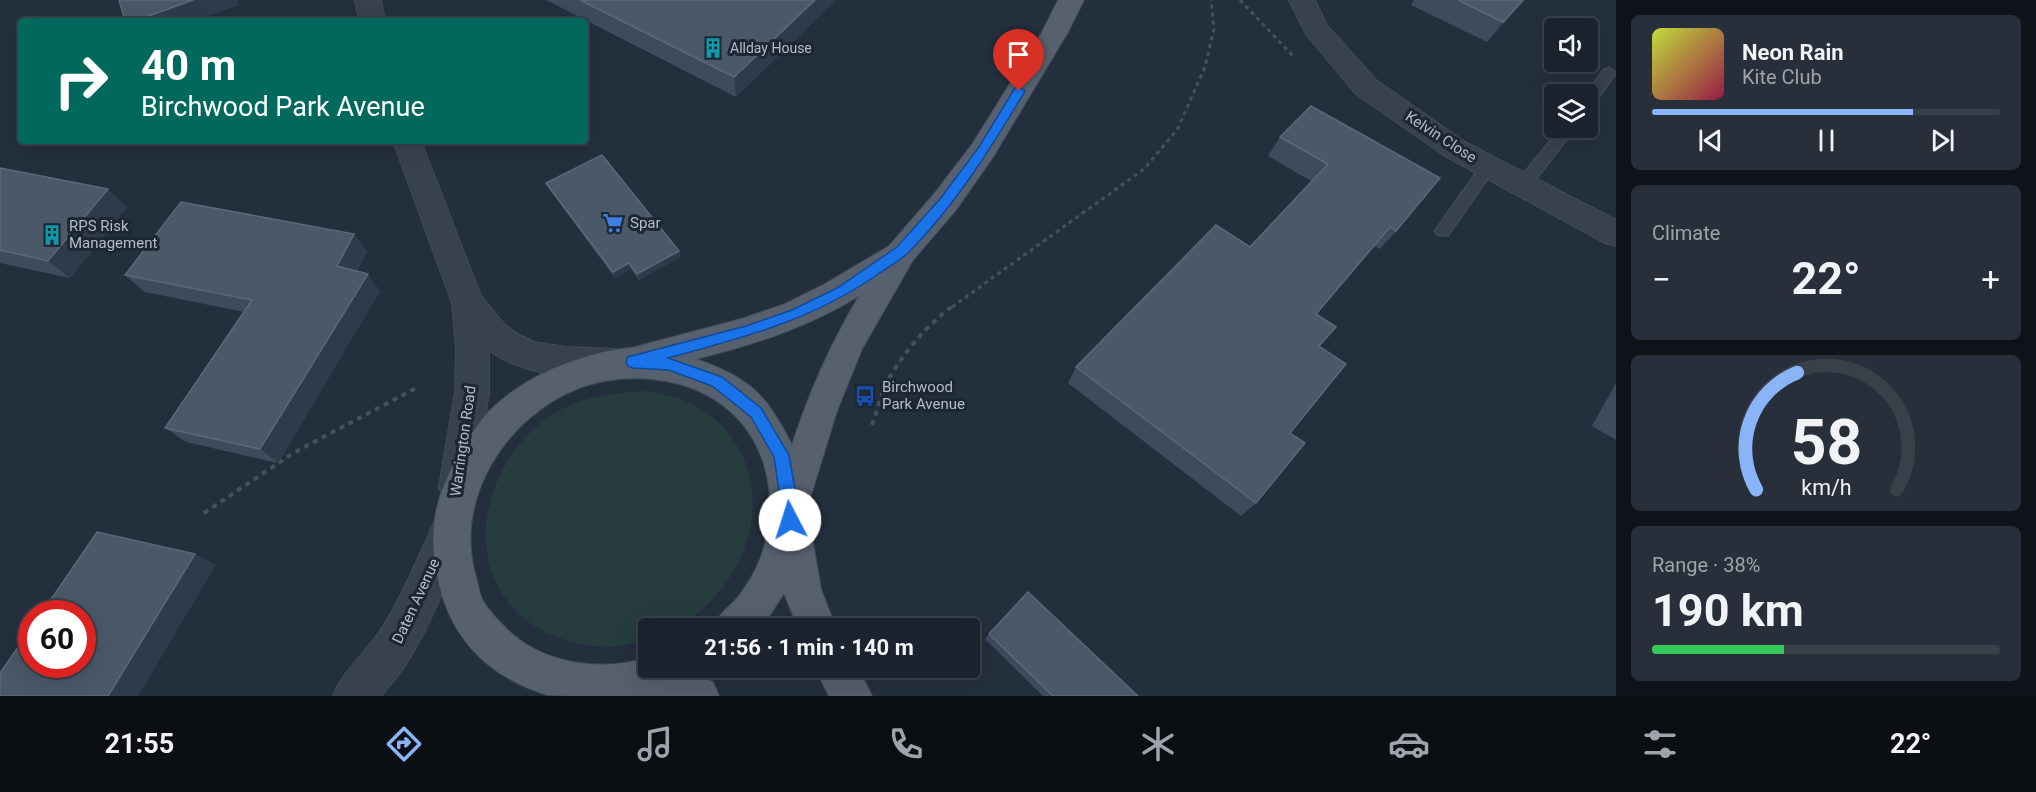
<!DOCTYPE html>
<html lang="en">
<head>
<meta charset="utf-8">
<style>
	:root { --surface:#1b232e; --page:#282f3a; --text:#f1f3f6; --muted:#a0a4aa; --line:#39404a; --accent:#8ab4f8 }
	body { margin:0; font-family:Roboto,sans-serif; background:var(--page); color:var(--text); height:100vh; display:flex; flex-direction:column; font-size:22px; white-space:nowrap }
	* { box-sizing:border-box; margin:0 }
	p { font-size:20px; color:var(--muted) }
	.icon { flex:none; width:33px; height:33px; fill:none; stroke:currentColor; stroke-width:2; stroke-linecap:round; stroke-linejoin:round }
	.map { position:relative; flex:1; overflow:hidden }
	.side { display:flex; flex-direction:column; gap:15px; padding:15px; background:#0f1319; width:420px }
	.side>* { flex:none }
	.hud { position:absolute; left:18px; top:18px; width:570px; height:126px; border-radius:6px; box-shadow:0 6px 24px #0002,0 0 0 2px var(--line); background:#00695c; color:#fff; overflow:hidden }
	.tools { position:absolute; left:1544px; top:18px; display:grid; gap:12px }
	.tools a { display:grid; place-items:center; width:54px; height:54px; border-radius:6px; background:var(--surface); box-shadow:0 6px 24px #0002,0 0 0 2px var(--line); font-size:30px }
	.speed { position:absolute; left:18px; top:600px; display:flex; gap:12px; font-size:30px; font-weight:700; text-align:center }
	.speed>* { display:grid; place-content:center; width:78px; height:78px; border-radius:50%; background:var(--surface); box-shadow:0 6px 24px #0002,0 0 0 2px var(--line); line-height:1 }
	.speed .limit { border:9px solid #d22; background:#fff; color:#111 }
	.pin { position:absolute; display:grid; place-items:center; width:51px; height:51px; color:#fff; margin:-62px -26px; border-radius:50% 50% 50% 0; rotate:-45deg; box-shadow:0 0 6px #0007 }
	.pin .icon { rotate:45deg }
	.me { position:absolute; width:66px; margin:-33px; rotate:355deg; stroke-linejoin:round; filter:drop-shadow(0 0 4px #0008) }
	.turn { display:flex; align-items:center; gap:21px; height:126px; padding:0 24px; font-size:27px }
	.turn .icon { width:78px; height:78px; stroke-width:2.5 }
	.turn b { display:block; font-size:42px; line-height:51px }
	.big { font-size:45px; font-weight:700; line-height:1.1 }
	.side .tile { flex:1; display:flex; flex-direction:column; justify-content:center; gap:9px; min-width:0; padding:0 21px; border-radius:9px; background:var(--page) }
	.side .dial { align-items:center; gap:0 }
	.dial svg { height:156px; overflow:visible; fill:none; stroke:var(--line); stroke-width:7; stroke-linecap:round; text-anchor:middle }
	.dial text { fill:var(--text); stroke:none }
	.song { display:flex; align-items:center; gap:18px }
	.cover { width:72px; height:72px; border-radius:9px; background:linear-gradient(135deg,hsl(70 70% 55%),hsl(340 70% 35%)) }
	.played { height:6px; border-radius:3px; background:linear-gradient(90deg,var(--accent) 75%,var(--line) 75%) }
	.keys { display:flex; justify-content:space-around; direction:ltr }
	.heat { display:flex; justify-content:space-between; align-items:center; font-size:33px; direction:ltr }
	.charge { height:9px; border-radius:4px; background:linear-gradient(90deg,#34c759 38%,var(--line) 0) }
	.trip { position:absolute; left:638px; top:618px; width:342px; height:60px; border-radius:6px; background:var(--surface); box-shadow:0 6px 24px #0002,0 0 0 2px var(--line); font-weight:700; line-height:60px; text-align:center }
	.dock { display:flex; height:96px; justify-content:space-around; align-items:center; background:#0b0e12; color:var(--muted) }
	.dock .icon { width:42px; height:42px }
	.dock .current { color:var(--accent) }
	.dock b { font-size:27px; color:var(--text) }
	main { display:flex; flex:1; min-height:0 }
	.map>svg:first-child { display:block }
	.green { fill:#263c3f }
	.lines { fill:none; stroke-linecap:round; stroke-linejoin:round }
	.service-casing { stroke:#414a57; stroke-width:3 }
	.minor-casing { stroke:#414a57; stroke-width:2 }
	.tertiary-casing { stroke:#414a57; stroke-width:2 }
	.primary-casing { stroke:#414a57; stroke-width:2 }
	.path-far1 { stroke:#3f5557; stroke-width:3; stroke-dasharray:4 4; stroke-linecap:butt }
	.path { stroke:#3f5557; stroke-width:4; stroke-dasharray:5 5; stroke-linecap:butt }
	.service { fill:#38414e; fill-rule:evenodd }
	.minor { fill:#38414e; fill-rule:evenodd }
	.tertiary { fill:#38414e; fill-rule:evenodd }
	.primary { fill:#56606e; fill-rule:evenodd }
	.wall { fill:#3f4b5c }
	.shaded-wall { fill:#2f3b4b }
	.building { fill:#4b5868; stroke:#5c6777; stroke-width:1.5 }
	.route { fill:#1a73e8; stroke:#114b97; stroke-width:1.5 }
	.labels { text-anchor:middle; dominant-baseline:central; stroke-width:6; stroke-linejoin:round; paint-order:stroke }
	.far-poi-label { font-size:14px; fill:#b4bcc9; stroke:#1d2633; text-anchor:start }
	.street-label { font-size:15px; fill:#b4bcc9; stroke:#1d2633 }
	.poi-label { font-size:15px; fill:#b4bcc9; stroke:#1d2633; text-anchor:start }
</style>
</head>
<body>
<main>
<div class="map">
<svg width="1616" height="696" viewBox="0 0 1616 696">
	<rect width="100%" height="100%" fill="#242f3e"/>
	<path class="green" d="M644 391C662 394 680 397 696 406 767 447 768 535 718 593 707 605 688 626 671 628 664 629 655 628 648 628V639C638 641 627 645 617 646 590 649 561 641 538 628 450 575 483 449 564 408 590 396 616 392 644 391Z"/>
	<g class="lines">
		<g class="service-casing">
			<g id="service">
				<polygon points="1609,68 1616,73 1592,106 1587,108 1586,94 1604,70"/>
				<polygon points="1561,128 1575,128 1528,189 1518,189 1516,185 1518,181"/>
				<polygon points="1488,162 1495,167 1493,171 1448,235 1438,235 1435,231 1438,227 1483,163"/>
			</g>
		</g>
		<g class="minor-casing">
			<g id="minor">
				<polygon points="355,0 381,0 385,21 359,21"/>
				<polygon points="1289,0 1315,0 1326,24 1376,80 1465,142 1616,220 1616,246 1605,243 1445,156 1356,94 1306,34"/>
				<path d="M393 141H421L481 296 503 323 516 333 534 342 566 347 616 349 628 353 633 363 628 373C592 386 518 374 489 350V392L475 487 470 499 457 504 444 499 439 487 455 392 456 348 452 303Z"/>
			</g>
		</g>
		<g class="tertiary-casing">
			<path id="tertiary" d="M450 511 463 516 469 529C444 585 424 651 381 696H333C343 670 369 650 384 625 405 591 420 553 437 516Z"/>
		</g>
		<g class="primary-casing">
			<g id="primary">
				<path d="M1058 0H1084L1068 32 993 157 956 210 913 260 862 349 837 411 807 508 806 521 811 531 821 589 836 628H798L784 593 762 628H714C718 613 728 609 738 597 755 576 766 550 769 523 774 483 762 440 731 412 710 393 687 384 659 380 632 376 604 379 579 388 505 417 453 500 476 577 478 584 479 592 482 599 487 609 497 619 505 627 540 664 600 672 648 658V668H695L693 674 713 682 719 696C677 696 635 696 592 696 579 696 560 696 547 695 490 677 453 642 439 584 427 534 434 499 459 454 470 436 481 417 498 403 528 377 563 362 603 352 619 348 629 350 646 344L741 319 785 304 823 285 889 246 934 194 973 143 1042 32ZM859 296C831 343 809 392 792 445 766 394 750 378 696 359 753 345 809 327 859 296Z"/>
				<polygon points="815,668 858,668 872,696 829,696"/>
			</g>
		</g>
		<g class="path-far1">
			<polyline points="1240,0 1293,56"/>
			<polyline points="952,307 1144,169 1177,130 1205,67 1214,29 1211,0"/>
		</g>
		<g class="path">
			<path d="M872 425C877 412 880 397 886 384 902 354 927 325 954 305"/>
			<polyline points="204,513 295,452 418,387"/>
		</g>
		<use href="#service" class="service"/>
		<use href="#minor" class="minor"/>
		<use href="#tertiary" class="tertiary"/>
		<use href="#primary" class="primary"/>
	</g>
	<g class="wall">
		<polygon points="546,0 836,0 736,97"/>
		<polygon points="1414,0 1525,0 1487,42 1411,5"/>
		<polygon points="1311,106 1396,231 1380,249 1374,246 1316,314 1319,346 1290,433 1256,503 1241,516 1068,383 1076,367 1250,247 1311,181 1268,156 1280,137"/>
		<polygon points="0,168 127,207 70,278 0,263"/>
		<polygon points="546,183 679,251 680,257 639,280 631,269 615,278 549,189"/>
		<polygon points="354,234 367,252 357,271 380,291 278,463 186,442 165,428 244,312 145,292 125,275"/>
		<polygon points="1616,383 1616,440 1592,426"/>
		<polygon points="989,634 1138,696 1043,696 985,639"/>
	</g>
	<g class="shaded-wall">
		<polygon points="193,0 237,0 239,5 195,21 135,21"/>
		<polygon points="815,0 836,0 736,97 734,77"/>
		<polygon points="1523,0 1525,0 1487,42 1503,22"/>
		<polygon points="108,189 127,207 70,278 48,261"/>
		<polygon points="354,234 367,252 351,284 337,266"/>
		<polygon points="679,251 680,257 639,280 637,274"/>
		<polygon points="629,263 631,269 615,278 613,272"/>
		<polygon points="368,274 380,291 278,463 260,449"/>
		<polygon points="195,554 216,565 138,696 108,696"/>
	</g>
	<g class="building">
		<polygon points="119,0 193,0 135,21 125,21"/>
		<polygon points="580,0 815,0 734,77"/>
		<polygon points="1458,0 1523,0 1503,22"/>
		<polygon points="1311,106 1440,178 1396,231 1390,227 1316,314 1336,327 1319,346 1346,364 1290,433 1305,443 1256,503 1076,367 1216,225 1250,247 1328,164 1280,137"/>
		<polygon points="602,155 679,251 637,274 629,263 613,272 546,183"/>
		<polygon points="0,168 108,189 48,261 0,250"/>
		<polygon points="181,202 354,234 337,266 368,274 260,449 165,428 252,300 125,275"/>
		<polygon points="97,532 195,554 108,696 0,696 0,673 32,627 32,664 82,664 82,614 41,614"/>
		<polygon points="1028,592 1138,696 1053,696 989,634"/>
	</g>
	<path class="route" d="M1019 87 1025 91C991 148 955 206 908 253 898 262 885 269 874 277 809 321 742 338 668 358L722 377 761 408 789 455 798 507 795 525 790 527 784 525 774 457 751 417 712 386 669 370 633 368 628 366 626 362 628 357 746 326 792 310 837 288 897 247 940 199 979 147 1015 88Z"/>
	<defs>
		<g id="building-bare" transform="scale(1.62)"><path d="M-4-6H4V6H1V3H-1V6H-4ZM-2.5-4.3h1.7v1.8h-1.7ZM.8-4.3h1.7v1.8H.8ZM-2.5-1h1.7V.8h-1.7ZM.8-1h1.7V.8H.8Z" fill="#0f9aa8" stroke="#1d2633" stroke-width="2.5" paint-order="stroke"/></g>
		<g id="supermarket-bare" transform="scale(1.62)"><path d="M-6-5.5h2.5l.6 2H6L4.5 2H-2.5L-4.4-4H-6ZM-1.5 3.2a1.3 1.3 0 1 0 .1 0ZM3 3.2a1.3 1.3 0 1 0 .1 0Z" fill="#3f7fe0" stroke="#1d2633" stroke-width="2.5" paint-order="stroke"/></g>
		<g id="bus-bare" transform="scale(1.62)"><path d="M-5-6H5V4H4V6H2V4H-2V6H-4V4H-5ZM-3.5-4V0h7V-4ZM-3.5 1.2v1.5H-2V1.2ZM2 1.2v1.5H3.5V1.2Z" fill="#1a4fb4" stroke="#1d2633" stroke-width="2.5" paint-order="stroke"/></g>
	</defs>
	<g fill-rule="evenodd">
		<use href="#building-bare" x="713" y="48"/>
		<use href="#supermarket-bare" x="613" y="223"/>
		<use href="#building-bare" x="52" y="235"/>
		<use href="#bus-bare" x="865" y="396"/>
	</g>
	<g class="labels">
		<g class="far-poi-label">
			<text x="730" y="48">Allday House</text>
		</g>
		<g class="street-label">
			<text transform="translate(1441 137) rotate(33)">Kelvin Close</text>
			<text transform="translate(463 441) rotate(-82)">Warrington Road</text>
			<text transform="translate(416 601) rotate(-65)">Daten Avenue</text>
		</g>
		<g class="poi-label">
			<text x="630" y="223">Spar</text>
			<text x="69" y="226">RPS Risk<tspan x="69" dy="17">Management</tspan></text>
			<text x="882" y="387">Birchwood<tspan x="882" dy="17">Park Avenue</tspan></text>
		</g>
	</g>
</svg>
<div class="tools">
<a><svg class="icon" aria-label="sound" viewBox="0 0 24 24"><path d="M4 9h4l5-4v14l-5-4H4zM17 9q2 3 0 6"/></svg></a>
<a><svg class="icon" aria-label="layers" viewBox="0 0 24 24"><path d="M12 4l9 5-9 5-9-5zM3 14l9 5 9-5"/></svg></a>
</div>
<div class="speed"><div class="limit">60</div></div>
<div class="pin" style="left:1019px;top:91px;background:#d93025"><svg class="icon" aria-label="arrive" viewBox="0 0 24 24"><path d="M6 21V4h12l-3 4 3 4H6"/></svg></div>
<svg class="me" style="left:790px;top:520px" viewBox="-20 -20 40 40"><circle r="19" fill="#fff"/><path d="M0-13L10 11 0 6-10 11z" fill="#1a73e8"/></svg>
<div class="trip">21:56 · 1 min · 140 m</div>
<div class="hud">
<div class="turn"><svg class="icon" aria-label="right" viewBox="0 0 24 24"><path d="M7 20v-9h11M14 6l5 5-5 5"/></svg><div><b>40 m</b>Birchwood Park Avenue</div></div>
</div>
</div>
<section class="side">
<div class="tile">
<div class="song"><i class="cover"></i><div><b>Neon Rain</b><p>Kite Club</p></div></div>
<div class="played"></div>
<div class="keys"><svg class="icon" aria-label="previous" viewBox="0 0 24 24"><path d="M18 5L8 12l10 7zM5 5v14"/></svg><svg class="icon" aria-label="pause" viewBox="0 0 24 24"><path d="M8 5v14M16 5v14"/></svg><svg class="icon" aria-label="next" viewBox="0 0 24 24"><path d="M6 5l10 7-10 7zM19 5v14"/></svg></div>
</div>
<div class="tile"><p>Climate</p>
<div class="heat"><a>−</a><b class="big">22°</b><a>+</a></div>
</div>
<div class="tile dial"><svg viewBox="0 0 100 80">
<path d="M14 69A42 42 0 1 1 86 69"/>
<path d="M14 69A42 42 0 0 1 35 9" stroke="#8ab4f8"/>
<text x="50" y="56" font-size="32" font-weight="700">58</text>
<text x="50" y="72" font-size="11">km/h</text>
</svg></div>
<div class="tile"><p>Range · 38%</p><b class="big">190 km</b><div class="charge"></div></div>
</section>
</main>
<nav class="dock">
<b>21:55</b>
<svg class="icon current" aria-label="directions" viewBox="0 0 24 24"><path d="M12 3l9 9-9 9-9-9zM9 14v-3h6M13 9l2 2-2 2"/></svg>
<svg class="icon" aria-label="music" viewBox="0 0 24 24"><path d="M9 18V5l10-2v13"/><circle cx="6" cy="18" r="3"/><circle cx="16" cy="16" r="3"/></svg>
<svg class="icon" aria-label="phone" viewBox="0 0 24 24"><path d="M5 4h4l2 5-3 2q2 4 5 5l2-3 5 2v4C11 20 4 13 5 4z"/></svg>
<svg class="icon" aria-label="climate" viewBox="0 0 24 24"><path d="M12 3v18M4 7l16 10M4 17L20 7"/></svg>
<svg class="icon" aria-label="car" viewBox="0 0 24 24"><path d="M5 17H2v-5l4-1 3-4h7l3 4 3 1v5h-3M9 17h6M6 11h13"/><circle cx="7" cy="17" r="2"/><circle cx="17" cy="17" r="2"/></svg>
<svg class="icon" aria-label="filters" viewBox="0 0 24 24"><path d="M4 7h16M4 17h16"/><circle cx="9" cy="7" r="2"/><circle cx="15" cy="17" r="2"/></svg>
<b>22°</b>
</nav>
</body>
</html>
